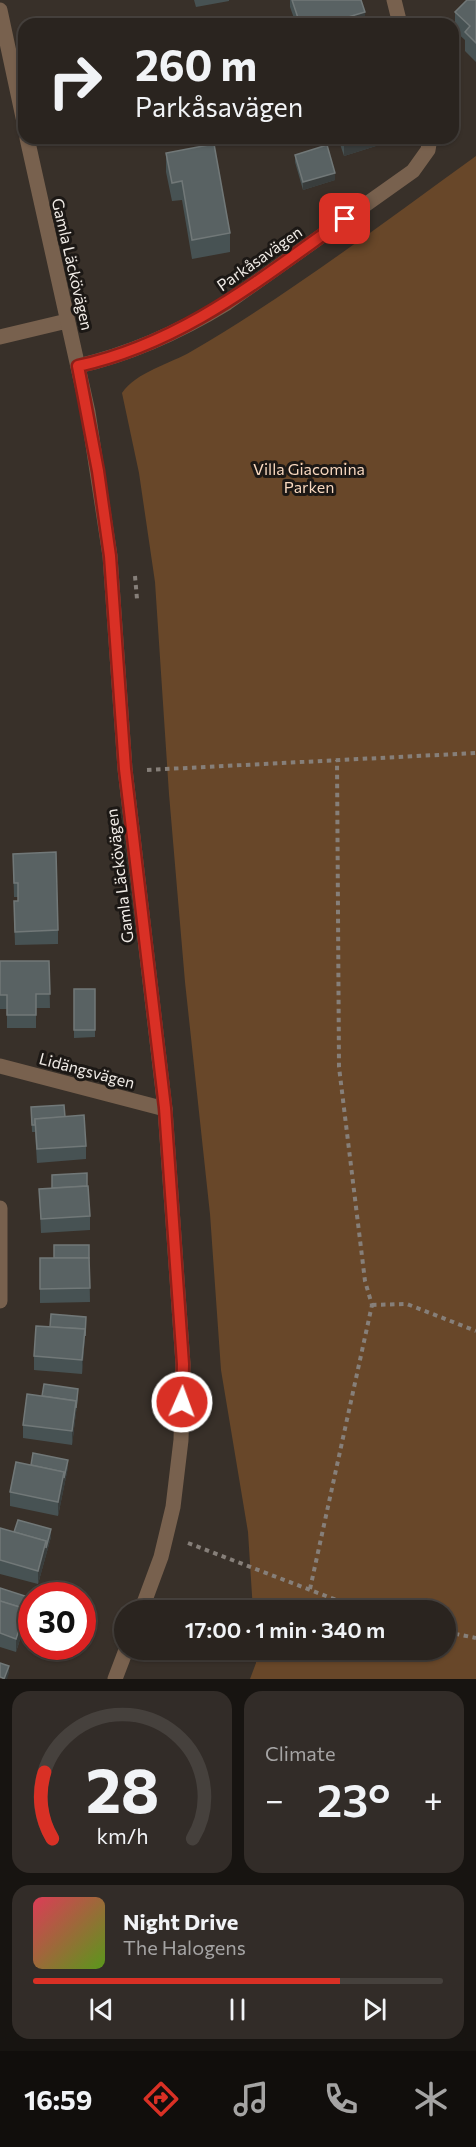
<!DOCTYPE html>
<html lang="en">
<head>
<meta charset="utf-8">
<style>
	:root { --surface:#2a241f; --page:#322c28; --text:#f1f3f6; --muted:#a5a4a4; --line:#46413d; --accent:#d93025 }
	body { margin:0; font-family:Commissioner,sans-serif; background:var(--page); color:var(--text); height:100vh; display:flex; flex-direction:column; font-size:22px; white-space:nowrap }
	* { box-sizing:border-box; margin:0 }
	p { font-size:20px; color:var(--muted) }
	.icon { flex:none; width:33px; height:33px; fill:none; stroke:currentColor; stroke-width:2; stroke-linecap:round; stroke-linejoin:round }
	.map { position:relative; height:1679px; overflow:hidden }
	.details { display:flex; flex-direction:column; gap:12px; padding:12px; background:#171411; flex:1 }
	.details>* { flex:none }
	.hud { position:absolute; left:18px; top:18px; width:441px; height:126px; border-radius:18px; box-shadow:0 2px 4px #0004,0 0 0 2px var(--line); background:#2a241f; color:var(--text); overflow:hidden }
	.speed { position:absolute; left:18px; top:1582px; display:flex; gap:12px; font-size:30px; font-weight:700; text-align:center }
	.speed>* { display:grid; place-content:center; width:78px; height:78px; border-radius:50%; background:var(--surface); box-shadow:0 2px 4px #0004,0 0 0 2px var(--line); line-height:1 }
	.speed .limit { border:9px solid #d22; background:#fff; color:#111 }
	.pin { position:absolute; display:grid; place-items:center; width:51px; height:51px; color:#fff; margin:-26px; border-radius:12px; box-shadow:0 3px 9px #0006 }
	.me { position:absolute; width:66px; margin:-33px; rotate:2deg; stroke-linejoin:round; filter:drop-shadow(0 0 4px #0008) }
	.turn { display:flex; align-items:center; gap:21px; height:126px; padding:0 18px; font-size:27px }
	.turn .icon { width:78px; height:78px; stroke-width:2.5 }
	.turn b { display:block; font-size:42px; line-height:51px }
	.big { font-size:45px; font-weight:600; line-height:1.1 }
	.details .widget { flex:1; display:flex; flex-direction:column; justify-content:center; gap:9px; min-width:0; padding:0 21px; border-radius:18px; background:var(--page) }
	.details .dial { align-items:center; gap:0 }
	.dial svg { height:156px; overflow:visible; fill:none; stroke:var(--line); stroke-width:7; stroke-linecap:round; text-anchor:middle }
	.dial text { fill:var(--text); stroke:none }
	.song { display:flex; align-items:center; gap:18px }
	.cover { width:72px; height:72px; border-radius:9px; background:linear-gradient(135deg,hsl(350 70% 55%),hsl(90 70% 35%)) }
	.played { height:6px; border-radius:3px; background:linear-gradient(90deg,var(--accent) 75%,var(--line) 75%) }
	.keys { display:flex; justify-content:space-around; direction:ltr }
	.heat { display:flex; justify-content:space-between; align-items:center; font-size:33px; direction:ltr }
	.details .tiles { flex:1; display:grid; gap:12px; grid-template-columns:1fr 1fr }
	.widget:last-child { grid-column:span 2 }
	.trip { position:absolute; left:114px; top:1600px; width:342px; height:60px; border-radius:30px; background:var(--surface); box-shadow:0 2px 4px #0004,0 0 0 2px var(--line); font-weight:600; line-height:60px; text-align:center }
	.dock { display:flex; height:96px; justify-content:space-around; align-items:center; background:#110e0c; color:var(--muted) }
	.dock .icon { width:42px; height:42px }
	.dock .current { color:var(--accent) }
	.dock b { font-size:27px; color:var(--text) }
	.map>svg:first-child { display:block }
	.green { fill:#684729 }
	.lines { fill:none; stroke-linecap:round; stroke-linejoin:round }
	.path { stroke:#867f79; stroke-width:4; stroke-dasharray:4.5 4.5; stroke-linecap:butt }
	.lane { stroke:#78614e; stroke-width:15 }
	.street { stroke:#78614e; stroke-width:15 }
	.wall { fill:#475253 }
	.shaded-wall { fill:#393d3c }
	.building { fill:#596263; stroke:#717878; stroke-width:1.5 }
	.route-casing { stroke:#8d1f18; stroke-width:15 }
	.route { stroke:#d93025; stroke-width:10 }
	.labels { text-anchor:middle; dominant-baseline:central; stroke-width:6; stroke-linejoin:round; paint-order:stroke }
	.street-label { font-size:16px; fill:#f1ece7; stroke:#1c1815 }
	.park-label { font-size:16px; fill:#f8d8bf; stroke:#1c1815 }
</style>
</head>
<body>
<div class="map">
<svg width="476" height="1679" viewBox="0 0 476 1679">
	<rect width="100%" height="100%" fill="#383029"/>
	<path class="green" d="M476 156V1679H250L256 1663 255 1650H446V1611H253L248 1532 221 1370 210 1214 185 982 169 794 155 582 139 473 122 393C136 372 170 364 192 351 291 293 383 223 476 156Z"/>
	<g class="lines">
		<g class="path">
			<polyline points="135,576 137,599"/>
			<polyline points="147,770 476,753"/>
			<polyline points="372,1305 407,1304 476,1331"/>
			<polyline points="188,1543 365,1611"/>
			<polyline points="310,1589 372,1305 365,1281 339,1067 337,760"/>
			<polyline points="446,1632 476,1638"/>
		</g>
		<polyline class="lane" points="0,337 67,321"/>
		<g class="street">
			<polyline points="394,0 400,24"/>
			<polyline points="0,10 24,122"/>
			<polyline points="27,138 88,412 110,556 125,769 165,1109 183,1364 181,1440 173,1507 161,1557 141,1611"/>
			<path d="M78 366C131 354 181 331 227 303L413 171 428 150 430 138"/>
			<polyline points="0,1066 165,1109"/>
			<polyline points="0,1208 0,1301"/>
			<polyline points="115,1679 126,1650"/>
		</g>
	</g>
	<g class="wall">
		<polygon points="194,0 229,0 229,1 196,7"/>
		<polygon points="290,0 361,0 365,24 296,24 290,7"/>
		<polygon points="476,0 476,62 465,51 465,40 455,31 455,12"/>
		<polygon points="338,138 395,138 395,140 344,156"/>
		<polygon points="166,153 230,233 230,252 192,259 182,200 172,201 166,172"/>
		<polygon points="295,155 335,180 303,190 295,162"/>
		<polygon points="13,854 58,930 58,944 15,945 14,915 18,901 18,897 14,897"/>
		<polygon points="0,961 49,961 50,1008 36,1008 36,1028 7,1028 7,1009 0,1009"/>
		<polygon points="74,989 95,989 95,1037 74,1038"/>
		<polygon points="31,1107 65,1117 86,1146 86,1159 37,1163 35,1132 32,1132"/>
		<polygon points="52,1175 90,1216 90,1230 41,1233 39,1189 52,1188"/>
		<polygon points="89,1245 90,1302 40,1303 40,1258 54,1258"/>
		<polygon points="86,1324 82,1374 34,1370 34,1356 50,1327"/>
		<polygon points="78,1396 72,1445 23,1438 23,1425"/>
		<polygon points="31,1465 68,1467 58,1516 10,1506 10,1492"/>
		<polygon points="0,1528 14,1532 51,1537 38,1584 0,1574"/>
		<polygon points="0,1588 31,1605 16,1652 0,1647"/>
	</g>
	<g class="shaded-wall">
		<polygon points="365,12 365,24 325,24"/>
		<polygon points="356,138 395,138 395,140 344,156 344,142"/>
		<polygon points="335,173 335,180 303,190 303,182"/>
		<polygon points="86,1317 86,1324 82,1374 82,1360"/>
		<polygon points="78,1389 78,1396 72,1445 72,1431"/>
		<polygon points="68,1460 68,1467 58,1516 58,1502 64,1472"/>
		<polygon points="51,1529 51,1537 38,1584 38,1571 46,1541"/>
		<polygon points="31,1598 31,1605 16,1652 16,1639 26,1609"/>
		<polygon points="9,1666 9,1673 7,1679 4,1679"/>
	</g>
	<g class="building">
		<polygon points="292,0 361,0 365,12 325,24 300,24"/>
		<polygon points="467,0 476,0 476,43 465,32 470,26 455,12"/>
		<polygon points="343,138 356,138 344,142"/>
		<polygon points="214,144 230,233 192,240 182,181 172,183 166,153"/>
		<polygon points="327,145 335,173 303,182 295,155"/>
		<polygon points="56,852 58,930 15,932 14,901 18,901 18,883 14,883 13,854"/>
		<polygon points="0,961 49,961 50,994 36,994 36,1015 7,1015 7,995 0,995"/>
		<rect x="74" y="989" width="21" height="41"/>
		<polygon points="64,1105 65,1117 35,1119 35,1125 32,1125 31,1107"/>
		<polygon points="84,1115 86,1146 37,1149 35,1119"/>
		<polygon points="87,1173 87,1186 52,1188 52,1175"/>
		<polygon points="88,1186 90,1216 41,1219 39,1189"/>
		<rect x="54" y="1245" width="35" height="13"/>
		<polygon points="40,1258 89,1258 90,1288 40,1289"/>
		<polygon points="51,1314 86,1317 85,1336 85,1329 50,1327"/>
		<polygon points="36,1326 85,1329 82,1360 34,1356"/>
		<polygon points="44,1384 78,1389 76,1408 76,1401 42,1396"/>
		<polygon points="27,1394 76,1401 72,1431 23,1425"/>
		<polygon points="33,1453 68,1460 64,1478 64,1472 31,1465"/>
		<polygon points="16,1462 64,1472 58,1502 10,1492"/>
		<polygon points="18,1520 51,1529 46,1548 46,1541 14,1532"/>
		<polygon points="0,1528 46,1541 38,1571 0,1560"/>
		<polygon points="0,1588 31,1598 26,1616 26,1609 0,1601"/>
		<polygon points="0,1601 26,1609 16,1639 0,1633"/>
		<polygon points="0,1663 9,1666 4,1679 3,1679 3,1678 0,1677"/>
	</g>
	<g class="lines">
		<g class="route-casing">
			<path id="route" d="M182 1402 183 1364 165 1108 125 769 110 556 98 471 78 366C183 343 260 279 345 219"/>
		</g>
		<use href="#route" class="route"/>
	</g>
	<g class="labels">
		<g class="street-label">
			<text transform="translate(259 258) rotate(-35)">Parkåsavägen</text>
			<text transform="translate(73 264) rotate(77)">Gamla Läckövägen</text>
			<text transform="translate(119 876) rotate(-97)">Gamla Läckövägen</text>
			<text transform="translate(87 1070) rotate(15)">Lidängsvägen</text>
		</g>
		<g class="park-label">
			<text x="309" y="468">Villa Giacomina<tspan x="309" dy="18">Parken</tspan></text>
		</g>
	</g>
</svg>
<div class="speed"><div class="limit">30</div></div>
<div class="pin" style="left:345px;top:219px;background:#d93025"><svg class="icon" aria-label="arrive" viewBox="0 0 24 24"><path d="M6 21V4h12l-3 4 3 4H6"/></svg></div>
<svg class="me" style="left:182px;top:1402px" viewBox="-20 -20 40 40"><circle r="17" fill="#d93025" stroke="#fff" stroke-width="3"/><path d="M0-11L8 9 0 5-8 9z" fill="#fff"/></svg>
<div class="trip">17:00 · 1 min · 340 m</div>
<div class="hud">
<div class="turn"><svg class="icon" aria-label="right" viewBox="0 0 24 24"><path d="M7 20v-9h11M14 6l5 5-5 5"/></svg><div><b>260 m</b>Parkåsavägen</div></div>
</div>
</div>
<section class="details">
<div class="tiles">
<div class="widget dial"><svg viewBox="0 0 100 80">
<path d="M14 69A42 42 0 1 1 86 69"/>
<path d="M14 69A42 42 0 0 1 10 35" stroke="#d93025"/>
<text x="50" y="56" font-size="32" font-weight="700">28</text>
<text x="50" y="72" font-size="11">km/h</text>
</svg></div>
<div class="widget"><p>Climate</p>
<div class="heat"><a>−</a><b class="big">23°</b><a>+</a></div>
</div>
<div class="widget">
<div class="song"><i class="cover"></i><div><b>Night Drive</b><p>The Halogens</p></div></div>
<div class="played"></div>
<div class="keys"><svg class="icon" aria-label="previous" viewBox="0 0 24 24"><path d="M18 5L8 12l10 7zM5 5v14"/></svg><svg class="icon" aria-label="pause" viewBox="0 0 24 24"><path d="M8 5v14M16 5v14"/></svg><svg class="icon" aria-label="next" viewBox="0 0 24 24"><path d="M6 5l10 7-10 7zM19 5v14"/></svg></div>
</div>
</div>
</section>
<nav class="dock">
<b>16:59</b>
<svg class="icon current" aria-label="directions" viewBox="0 0 24 24"><path d="M12 3l9 9-9 9-9-9zM9 14v-3h6M13 9l2 2-2 2"/></svg>
<svg class="icon" aria-label="music" viewBox="0 0 24 24"><path d="M9 18V5l10-2v13"/><circle cx="6" cy="18" r="3"/><circle cx="16" cy="16" r="3"/></svg>
<svg class="icon" aria-label="phone" viewBox="0 0 24 24"><path d="M5 4h4l2 5-3 2q2 4 5 5l2-3 5 2v4C11 20 4 13 5 4z"/></svg>
<svg class="icon" aria-label="climate" viewBox="0 0 24 24"><path d="M12 3v18M4 7l16 10M4 17L20 7"/></svg>
</nav>
</body>
</html>
